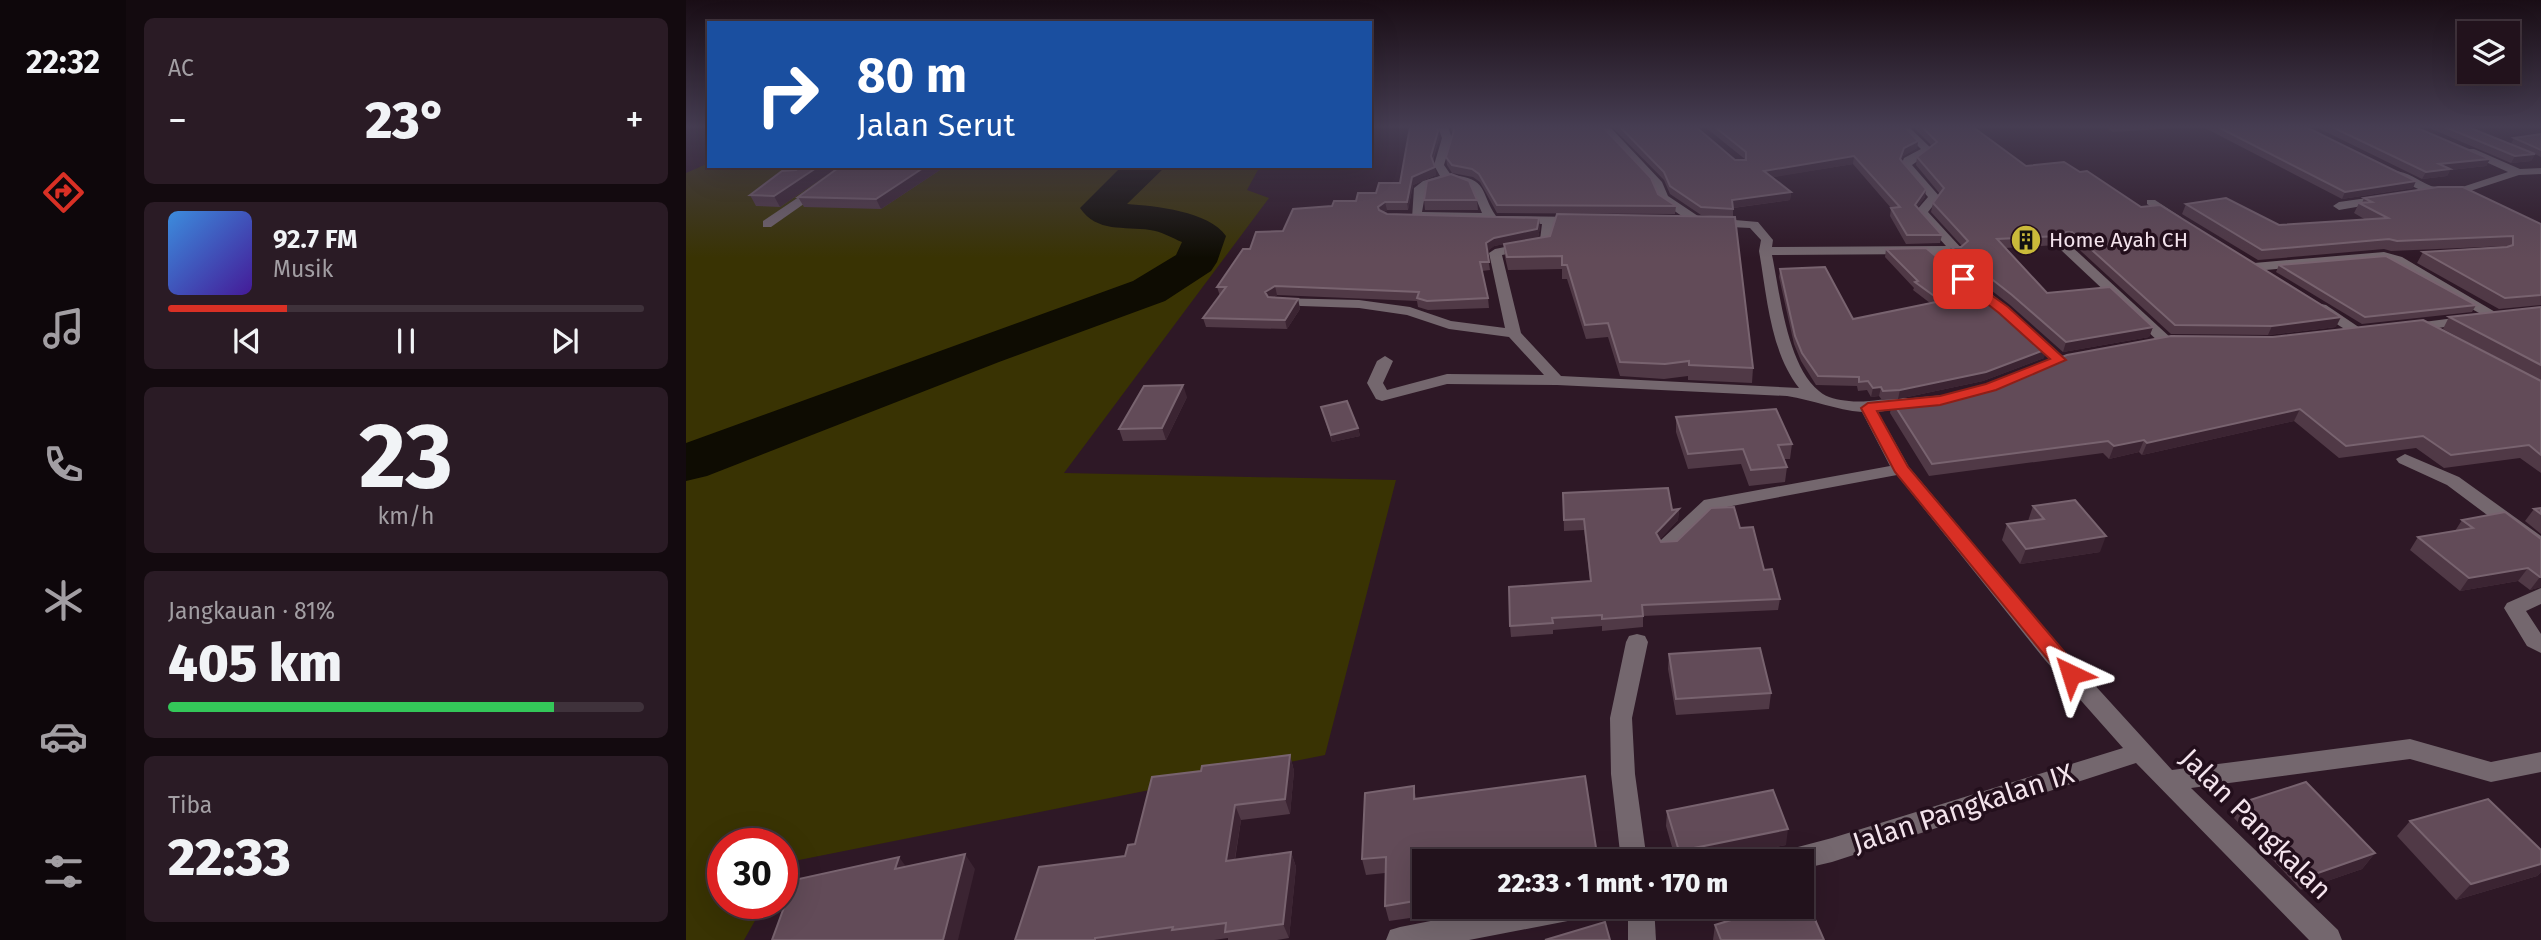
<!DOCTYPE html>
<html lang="id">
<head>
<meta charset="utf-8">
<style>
	:root { --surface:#22121c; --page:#2a1b25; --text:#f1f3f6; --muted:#a29ea3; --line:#3f323b; --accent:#d93025 }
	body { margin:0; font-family:"Fira Sans",sans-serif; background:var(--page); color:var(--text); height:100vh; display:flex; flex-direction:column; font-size:26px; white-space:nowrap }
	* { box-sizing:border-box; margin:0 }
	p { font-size:23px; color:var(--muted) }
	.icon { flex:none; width:38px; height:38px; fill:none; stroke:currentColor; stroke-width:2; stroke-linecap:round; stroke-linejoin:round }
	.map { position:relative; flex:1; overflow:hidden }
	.drawer { display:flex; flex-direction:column; gap:18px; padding:18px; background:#130a0f; width:560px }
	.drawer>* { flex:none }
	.top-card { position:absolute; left:21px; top:21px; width:665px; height:147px; border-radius:0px; box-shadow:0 7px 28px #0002,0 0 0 2px var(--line); background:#1a4fa0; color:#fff; overflow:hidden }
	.tools { position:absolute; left:1771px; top:21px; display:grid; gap:14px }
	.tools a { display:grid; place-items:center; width:63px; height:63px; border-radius:0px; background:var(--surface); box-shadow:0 7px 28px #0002,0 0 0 2px var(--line); font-size:35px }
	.speed { position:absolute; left:21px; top:828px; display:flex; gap:14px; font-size:35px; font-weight:700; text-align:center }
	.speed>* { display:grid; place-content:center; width:91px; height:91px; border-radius:50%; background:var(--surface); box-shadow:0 7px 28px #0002,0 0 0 2px var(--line); line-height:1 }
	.speed .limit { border:10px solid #d22; background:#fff; color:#111 }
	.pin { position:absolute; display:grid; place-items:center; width:60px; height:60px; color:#fff; margin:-30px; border-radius:14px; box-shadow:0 4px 10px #0006 }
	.me { position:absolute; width:77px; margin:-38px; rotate:319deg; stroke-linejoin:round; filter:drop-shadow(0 0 5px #0008) }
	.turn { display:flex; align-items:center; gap:24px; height:147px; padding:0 35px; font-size:32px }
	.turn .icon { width:91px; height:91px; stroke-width:2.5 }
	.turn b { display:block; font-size:49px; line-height:60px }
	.big { font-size:52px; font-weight:800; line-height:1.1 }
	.drawer .tile { flex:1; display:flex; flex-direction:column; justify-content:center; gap:10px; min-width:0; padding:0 24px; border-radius:10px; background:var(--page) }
	.drawer .dial { align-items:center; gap:0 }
	.dial b { font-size:91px; line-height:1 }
	.song { display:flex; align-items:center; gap:21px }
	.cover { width:84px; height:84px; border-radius:10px; background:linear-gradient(135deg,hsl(210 70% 55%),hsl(260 70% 35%)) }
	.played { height:7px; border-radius:4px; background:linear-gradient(90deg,var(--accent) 25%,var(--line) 25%) }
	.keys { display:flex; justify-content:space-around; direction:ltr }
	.heat { display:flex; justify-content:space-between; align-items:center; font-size:38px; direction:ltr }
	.charge { height:10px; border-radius:5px; background:linear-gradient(90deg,#34c759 81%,var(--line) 0) }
	.trip { position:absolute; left:726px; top:849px; width:402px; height:70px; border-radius:0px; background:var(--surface); box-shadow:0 7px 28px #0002,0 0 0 2px var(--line); font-weight:800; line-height:70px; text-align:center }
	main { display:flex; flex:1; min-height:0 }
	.tab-bar { display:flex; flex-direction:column; width:126px; justify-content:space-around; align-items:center; background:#0e070b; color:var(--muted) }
	.tab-bar .icon { width:49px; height:49px }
	.tab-bar .selected { color:var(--accent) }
	.tab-bar b { font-size:32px; color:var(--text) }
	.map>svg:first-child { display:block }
	.green { fill:#393303 }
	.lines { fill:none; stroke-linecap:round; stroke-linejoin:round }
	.river { fill:#0e0c02; fill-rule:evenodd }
	.minor { fill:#74676e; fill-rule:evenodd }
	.wall { fill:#503946 }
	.shaded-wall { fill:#3b2432 }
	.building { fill:#624b58; stroke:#78636f; stroke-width:2 }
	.route { fill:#d93025; stroke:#8d1f18; stroke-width:2 }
	.labels { text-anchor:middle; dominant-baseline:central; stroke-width:7; stroke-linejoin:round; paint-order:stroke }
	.far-poi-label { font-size:21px; fill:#f3e3ec; stroke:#230f1c; text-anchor:start }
	.near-street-label { font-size:28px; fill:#f3e3ec; stroke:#230f1c }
</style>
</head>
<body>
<main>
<nav class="tab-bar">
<b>22:32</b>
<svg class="icon selected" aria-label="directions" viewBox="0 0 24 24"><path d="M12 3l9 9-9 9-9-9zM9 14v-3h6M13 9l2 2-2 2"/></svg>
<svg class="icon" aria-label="music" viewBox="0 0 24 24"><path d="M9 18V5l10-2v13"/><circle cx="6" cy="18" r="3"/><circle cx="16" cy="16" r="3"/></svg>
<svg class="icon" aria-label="phone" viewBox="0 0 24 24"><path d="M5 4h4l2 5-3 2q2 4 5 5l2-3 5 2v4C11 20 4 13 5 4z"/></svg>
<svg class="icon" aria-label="climate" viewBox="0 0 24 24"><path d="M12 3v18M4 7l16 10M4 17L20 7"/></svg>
<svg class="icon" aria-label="car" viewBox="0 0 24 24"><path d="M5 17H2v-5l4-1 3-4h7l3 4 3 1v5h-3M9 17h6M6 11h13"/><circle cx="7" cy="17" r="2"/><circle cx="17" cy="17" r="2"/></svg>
<svg class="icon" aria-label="filters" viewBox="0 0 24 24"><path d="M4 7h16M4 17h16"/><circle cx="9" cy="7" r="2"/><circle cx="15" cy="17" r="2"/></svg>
</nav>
<section class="drawer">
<div class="tile"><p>AC</p>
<div class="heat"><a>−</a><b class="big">23°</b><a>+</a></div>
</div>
<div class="tile">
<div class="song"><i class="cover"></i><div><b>92.7 FM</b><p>Musik</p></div></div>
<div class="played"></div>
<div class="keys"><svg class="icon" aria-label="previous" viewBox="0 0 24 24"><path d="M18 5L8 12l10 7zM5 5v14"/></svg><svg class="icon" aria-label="pause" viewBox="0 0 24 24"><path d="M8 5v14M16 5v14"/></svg><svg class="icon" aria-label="next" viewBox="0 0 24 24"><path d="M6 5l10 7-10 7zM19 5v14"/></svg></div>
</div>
<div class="tile dial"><b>23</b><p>km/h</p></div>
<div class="tile"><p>Jangkauan · 81%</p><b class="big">405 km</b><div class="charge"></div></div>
<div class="tile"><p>Tiba</p><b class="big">22:33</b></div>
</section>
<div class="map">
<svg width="1855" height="940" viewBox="0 0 1855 940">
	<rect width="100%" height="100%" fill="#2e1826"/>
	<polygon class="green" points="23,163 23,166 574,166 561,190 583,198 378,473 710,480 639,755 103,862 96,874 96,844 37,844 37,903 79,903 58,940 0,940 0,173"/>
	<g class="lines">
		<path class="river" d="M436 166H480L441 204C469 206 523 211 540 236L531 262 525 271 479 301 313 362 21 476 0 481V443L447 281 490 255 496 242C486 238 475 231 464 230 438 226 411 233 394 208Z"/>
		<g class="minor">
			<path d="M752 127H762L766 138 758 165 765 175C803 178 794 193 810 216L893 217 899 221 893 225 869 224 864 246 816 255 835 333 875 376 1113 388C1084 351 1081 296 1073 251L1075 240 1064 228 1026 226 1020 222 1026 218 1072 222 1087 240 1086 247 1260 246 1229 212 1242 197 1215 165 1218 158 1235 149 1212 127H1223L1247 150 1226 165 1254 197 1242 212 1277 250 1271 254H1255L1322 307 1381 360 1373 365 1368 363 1312 313 1239 254 1086 255C1094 293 1101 365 1133 391 1141 398 1152 400 1163 401 1185 404 1211 394 1233 400L1235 403 1233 406 1192 412 1223 467 1375 648 1486 770 1724 739 1805 762 1855 752V772L1805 782 1724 759 1505 788 1652 930 1656 940H1623L1450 763 1146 862 1116 869V861H1085L1089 853 1146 838 1437 748 1359 660 1211 475 1030 509 989 550H975L972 545 975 540 1018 500 1204 466 1176 412C1150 410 1127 400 1101 396L871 385 761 384 696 401 690 399 681 383 691 361 699 356 707 361 697 383 701 390 761 374 858 375 823 337 763 329 721 315 673 308 586 305 584 302 591 298 673 300 724 307 765 321 819 328 803 253 809 249 854 240 856 224 726 218 728 188 737 181 754 176 748 165 756 138ZM766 181 786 189 796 213 736 212 740 189 752 183Z"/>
			<polygon points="913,127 924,127 976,182 982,196 1015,218 1015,224 1007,224 973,200 967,185"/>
			<polygon points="1780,149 1788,149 1834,169 1855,168 1855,174 1833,175 1778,193 1770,193 1770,189 1822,172 1780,153"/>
			<polygon points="159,166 172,166 85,227 77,227 77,221"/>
			<path d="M1706 171C1720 170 1733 181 1745 186 1753 189 1761 186 1768 191 1750 203 1723 184 1706 175Z"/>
			<polygon points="1695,196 1699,198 1699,202 1653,210 1647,206 1653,202"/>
			<polygon points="1461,200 1469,200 1495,217 1485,220 1461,204"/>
			<polygon points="1379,243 1383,244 1485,338 1487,341 1485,344 1475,344 1375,250 1373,247"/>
			<polygon points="1698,252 1716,257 1816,316 1814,319 1804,319 1697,260 1568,271 1561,267 1568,263"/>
			<polygon points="1635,304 1640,305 1680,332 1678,335 1668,335 1630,311 1628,308"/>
			<polygon points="1784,316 1789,317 1789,323 1722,332 1715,328 1722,324"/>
			<polygon points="1719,454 1773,477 1855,536 1855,551 1848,550 1761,485 1713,463 1710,459"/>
			<polygon points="1855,588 1855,604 1840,611 1855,634 1855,653 1841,646 1818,608 1821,603"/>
			<polygon points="951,634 959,636 962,642 946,718 949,774 961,861 935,861 925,774 924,718 940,642 943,636"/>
			<polygon points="821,906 905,906 902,915 892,919 783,940 700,940 704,930 714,927"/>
			<polygon points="942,906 968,906 970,940 942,940"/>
		</g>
	</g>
	<g class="wall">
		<polygon points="764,127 917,127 972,194 990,206 989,214 811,213 794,182 787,177 766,173 761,165 760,157 767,133"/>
		<polygon points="926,127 1010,127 1049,160 1060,160 1019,127 1219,127 1232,141 1231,148 1217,156 1215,160 1239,197 1231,208 1256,235 1254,243 1220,244 1204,216 1205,208 1167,164 1086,177 1105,192 1104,200 1047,208 1047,217 1067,368 1066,383 1002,380 1002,376 978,379 934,376 922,337 900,339 881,279 876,279 876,269 822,270 819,257 818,244 808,246 801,251 804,270 796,271 802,298 803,308 742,310 732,307 731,301 591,295 587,298 612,299 614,309 601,329 520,327 517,318 534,296 531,287 564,249 646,206 670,201 714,183 753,138 747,161 750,175 727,185 722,210 701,210 697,212 701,214 854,227 852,238 1033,217 1015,215 984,194 978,180"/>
		<polygon points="1227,127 1287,127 1340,166 1394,172 1455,207 1650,327 1582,335 1485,334 1384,241 1378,241 1372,245 1319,248 1361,293 1467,327 1463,337 1377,352 1324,305 1263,257 1265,247 1276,246 1245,212 1247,203 1254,194 1230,165 1231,157 1246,146"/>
		<polygon points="1419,127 1507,127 1427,132"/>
		<polygon points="1517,127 1620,127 1727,188 1656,199"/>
		<polygon points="1630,127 1729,127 1804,159 1800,166 1764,170 1761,176 1736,179"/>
		<polygon points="1741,127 1782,127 1825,144 1828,138 1855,134 1855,157 1849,154 1845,161 1825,163"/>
		<polygon points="154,166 94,207 70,206 64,195"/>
		<polygon points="260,166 195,209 118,207 112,197"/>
		<polygon points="1678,198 1855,224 1855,305 1813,309 1731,263 1737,252 1821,246 1705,251 1698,249 1572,260 1496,214 1500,204 1593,225 1680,220 1668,213 1673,203 1676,203"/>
		<polygon points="738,200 791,200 792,210 739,210"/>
		<polygon points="1200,249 1358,358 1297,381 1212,399 1196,400 1193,396 1185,397 1181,390 1172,391 1171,386 1130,385 1115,361 1108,344 1093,277 1094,269 1167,319 1244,303 1227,290 1228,288 1199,257"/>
		<polygon points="1593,265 1790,305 1786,312 1676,324 1590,272"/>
		<polygon points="1855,307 1855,381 1757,329 1763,317"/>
		<polygon points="1855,381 1855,473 1834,458 1758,468 1730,448 1653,458 1608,421 1456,455 1453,452 1423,459 1417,453 1243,476 1204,413 1206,401"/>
		<polygon points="501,397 480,440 437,441 433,429"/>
		<polygon points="635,407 672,428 674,436 646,442"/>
		<polygon points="990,417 1106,444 1104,459 1098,459 1101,467 1099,482 1063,486 1055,464 1002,469 990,432"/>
		<polygon points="877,493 986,510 993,509 992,520 974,539 975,542 991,541 1054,528 1094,599 1092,610 957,616 957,627 916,631 916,626 867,630 867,634 825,637 824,626 904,581 898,530 878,531"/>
		<polygon points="1347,506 1414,552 1334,564 1316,540 1321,524 1342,521"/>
		<polygon points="1855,508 1855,534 1839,521 1848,509"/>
		<polygon points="1776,520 1855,539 1855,587 1844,590 1832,581 1774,591 1724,550 1732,537 1769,531"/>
		<polygon points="983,654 1085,693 1083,709 990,715 982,669"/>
		<polygon points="604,755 608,771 604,814 555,820 549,860 605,852 610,867 603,938 591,940 542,940 542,938 528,940 329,940 439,856 449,844"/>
		<polygon points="728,786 730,799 738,906 805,906 738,920 738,916 703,921 699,906 699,873 680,875 676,859"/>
		<polygon points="1558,802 1689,853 1676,869 1615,890 1548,818"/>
		<polygon points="981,811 1100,845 1020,861 990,861 980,826"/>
		<polygon points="1724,821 1855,850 1855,872 1851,876 1770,900 1711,836"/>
		<polygon points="1037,906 1086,906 1087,908 1138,940 1027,940 1029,925 1038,922 1036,916"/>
	</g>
	<g class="shaded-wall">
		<polygon points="752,131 753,138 745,164 745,156"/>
		<polygon points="1232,141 1231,148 1217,156 1213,167 1218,148"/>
		<polygon points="1849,154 1845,161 1825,163 1829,156"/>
		<polygon points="1168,156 1167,164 1077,179 1078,171"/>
		<polygon points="1804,159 1800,166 1764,170 1761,176 1736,179 1740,172 1753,164"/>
		<polygon points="133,166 154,166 94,207 88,196"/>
		<polygon points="240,166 260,166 195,209 190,199"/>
		<polygon points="749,167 750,175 727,185 722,210 721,202 726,177"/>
		<polygon points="1730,181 1727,188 1656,199 1659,192"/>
		<polygon points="1240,189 1239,197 1227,214 1229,205"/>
		<polygon points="1105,192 1104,200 1046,208 1046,200"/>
		<polygon points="699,202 701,210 694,215 692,207"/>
		<polygon points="853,218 854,227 852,238 808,246 801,252 800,243 808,238"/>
		<polygon points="1380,232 1378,241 1372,245 1374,236"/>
		<polygon points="589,286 591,295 581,301 579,292"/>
		<polygon points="612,299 614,309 601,329 599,320"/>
		<polygon points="1655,317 1650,327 1582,335 1586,326"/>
		<polygon points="1467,327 1463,337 1377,352 1380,342"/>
		<polygon points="1361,349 1358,358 1297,381 1212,399 1214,390"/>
		<polygon points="497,385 501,397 480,440 476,428"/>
		<polygon points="1195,387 1193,396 1185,397 1187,388"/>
		<polygon points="1614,409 1608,421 1456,455 1461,443"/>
		<polygon points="672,428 674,436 646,442 645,435"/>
		<polygon points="1458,440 1453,452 1423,459 1428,446"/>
		<polygon points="993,509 992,520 970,544 970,533"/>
		<polygon points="1420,536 1414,552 1334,564 1340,549"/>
		<polygon points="1842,568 1832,581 1774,591 1783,578"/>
		<polygon points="1854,577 1855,577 1855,587 1844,590"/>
		<polygon points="604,755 608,771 604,814 599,799"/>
		<polygon points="549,805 555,820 546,876 540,861"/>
		<polygon points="1102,829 1100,845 1020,861 992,861 993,851"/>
		<polygon points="605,852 610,867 603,938 597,924"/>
		<polygon points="1689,853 1676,869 1615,890 1626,875"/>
		<polygon points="279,854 289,869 272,940 257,940"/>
		<polygon points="213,857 224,872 209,869"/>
		<polygon points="1855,864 1855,872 1851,876 1770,900 1785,884"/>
		<polygon points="738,903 738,906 805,906 738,920 735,904"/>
	</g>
	<g class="building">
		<polygon points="724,127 751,127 752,131 745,156 749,167 726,177 721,202 699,202 692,207 693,210 701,214 853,218 851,229 808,238 800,243 803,262 794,262 802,298 741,301 731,298 733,292 589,286 579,292 582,297 612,299 599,320 517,318 540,287 531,287 557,249 564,249 570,232 597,231 607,209 646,206 648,201 670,201 672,193 690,193 693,183 714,183"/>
		<polygon points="767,127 917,127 965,178 972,194 990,206 811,205 793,174 786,169 766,165 760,157 768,130"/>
		<polygon points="934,127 1010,127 1049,160 1060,160 1060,152 1029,127 1219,127 1232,141 1218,148 1214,159 1240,189 1229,205 1256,235 1221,235 1205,208 1214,207 1168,156 1078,171 1105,192 1046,200 1047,209 1015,207 984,186 978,172"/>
		<polygon points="1236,127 1287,127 1340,166 1378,162 1394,172 1401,171 1455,207 1474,205 1655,317 1586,326 1489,325 1386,232 1380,232 1374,236 1311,239 1361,293 1424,287 1467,327 1380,342 1326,295 1265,247 1275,247 1282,241 1247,203 1258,188 1231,157 1251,142"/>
		<polygon points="1532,127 1620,127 1730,181 1659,192"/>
		<polygon points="1646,127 1729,127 1804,159 1753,164 1764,169 1740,172"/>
		<polygon points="1759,127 1782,127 1849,154 1829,156"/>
		<polygon points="1855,134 1855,150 1828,138"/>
		<polygon points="115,166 133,166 88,196 64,195 96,171 110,170"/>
		<polygon points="155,166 240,166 190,199 112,197"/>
		<polygon points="765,174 783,181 791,200 738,200 741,181"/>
		<polygon points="1752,187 1777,187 1855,224 1855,295 1819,298 1737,252 1821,247 1827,245 1827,236 1711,241 1703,239 1576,250 1500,204 1540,198 1593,225 1702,218 1673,203 1686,202 1678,198"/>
		<polygon points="871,214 1049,217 1067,368 1003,365 1003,361 979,364 934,362 922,323 899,325 881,265 876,265 876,256 821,257 818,244 864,236"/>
		<polygon points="1240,248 1361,349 1300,372 1214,390 1197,391 1195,387 1187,388 1182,381 1173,382 1173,377 1132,376 1116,353 1109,336 1094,269 1139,267 1167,319 1255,301 1229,282 1232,281 1200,249"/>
		<polygon points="1700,256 1790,305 1679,317 1593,265"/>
		<polygon points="1855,307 1855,365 1763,317"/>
		<polygon points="1737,320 1855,381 1855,455 1843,445 1765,455 1737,436 1660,446 1614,409 1461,443 1458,440 1428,446 1422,441 1246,464 1206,401 1257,396 1315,381 1381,355 1485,336 1587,337"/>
		<polygon points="497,385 476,428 433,429 458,386"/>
		<polygon points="661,401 672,428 645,435 635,407"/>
		<polygon points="1090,409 1106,444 1092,445 1101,467 1065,470 1057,449 1002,454 990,417"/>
		<polygon points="982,488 986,510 993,509 970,533 975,542 991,541 1025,508 1048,507 1054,528 1067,527 1078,570 1086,569 1094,599 956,605 957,616 916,619 916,615 866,618 867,623 824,626 823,587 905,581 898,519 878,520 877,493"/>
		<polygon points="1389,500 1420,536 1340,549 1321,524 1358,519 1347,506"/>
		<polygon points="1855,508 1855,514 1848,509"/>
		<polygon points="1819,512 1855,539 1855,577 1854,577 1842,568 1783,578 1732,537 1787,528 1776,520"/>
		<polygon points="1074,648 1085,693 990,699 983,654"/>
		<polygon points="604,755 599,799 549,805 540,861 605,852 597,924 539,932 540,923 486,930 487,927 409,938 409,940 329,940 353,867 439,856 442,845 449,844 466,777 515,771 516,766"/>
		<polygon points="899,776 912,861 738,861 738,903 735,904 735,900 699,906 700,857 676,859 679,793 728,786 728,799"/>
		<polygon points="1620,782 1689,853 1626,875 1558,802"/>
		<polygon points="1087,790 1102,829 993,851 981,811"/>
		<polygon points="1802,799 1855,850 1855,864 1785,884 1724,821"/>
		<polygon points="279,854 257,940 86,940 108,880 213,857 209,869"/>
		<polygon points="1120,899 1138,940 1035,940 1029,925 1045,920 1040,906 1086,906 1087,908 1093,906 1116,906 1116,900"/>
		<polygon points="919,922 924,940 859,940"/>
	</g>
	<linearGradient id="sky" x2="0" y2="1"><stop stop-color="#190d15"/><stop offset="0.49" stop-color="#463d52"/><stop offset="1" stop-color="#463d52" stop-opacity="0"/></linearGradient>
	<rect width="1855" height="258" fill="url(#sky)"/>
	<polygon class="route" points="1277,275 1322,307 1380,360 1310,390 1254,405 1191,411 1222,467 1392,668 1395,674 1392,679 1385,681 1378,679 1209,472 1175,408 1182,403 1254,396 1300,384 1364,359 1313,313 1272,281 1271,279"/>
	<defs>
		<g id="building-disc" transform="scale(1.575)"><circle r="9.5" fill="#caba3a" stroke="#230f1c"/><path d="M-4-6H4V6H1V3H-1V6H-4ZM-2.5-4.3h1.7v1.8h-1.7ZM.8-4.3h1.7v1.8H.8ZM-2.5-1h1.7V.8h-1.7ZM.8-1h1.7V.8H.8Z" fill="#111"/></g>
	</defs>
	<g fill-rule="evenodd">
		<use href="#building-disc" x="1340" y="240"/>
	</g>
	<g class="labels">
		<g class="far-poi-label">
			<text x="1363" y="240">Home Ayah CH</text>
		</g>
		<g class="near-street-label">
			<text transform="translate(1277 808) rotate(-18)">Jalan Pangkalan IX</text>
			<text transform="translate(1570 824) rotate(45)">Jalan Pangkalan</text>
		</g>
	</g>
</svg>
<div class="tools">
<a><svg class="icon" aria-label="layers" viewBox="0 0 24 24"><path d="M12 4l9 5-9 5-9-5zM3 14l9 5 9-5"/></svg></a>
</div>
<div class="speed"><div class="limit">30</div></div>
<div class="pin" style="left:1277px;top:279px;background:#d93025"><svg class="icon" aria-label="arrive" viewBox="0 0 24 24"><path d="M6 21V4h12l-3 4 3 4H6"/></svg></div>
<svg class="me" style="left:1385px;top:674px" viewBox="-20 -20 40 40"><path d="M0-17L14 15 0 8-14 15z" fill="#d93025" stroke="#fff" stroke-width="4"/></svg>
<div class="trip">22:33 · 1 mnt · 170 m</div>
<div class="top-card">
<div class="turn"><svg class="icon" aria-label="right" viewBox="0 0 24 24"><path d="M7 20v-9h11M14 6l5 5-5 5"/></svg><div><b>80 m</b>Jalan Serut</div></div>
</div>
</div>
</main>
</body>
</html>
